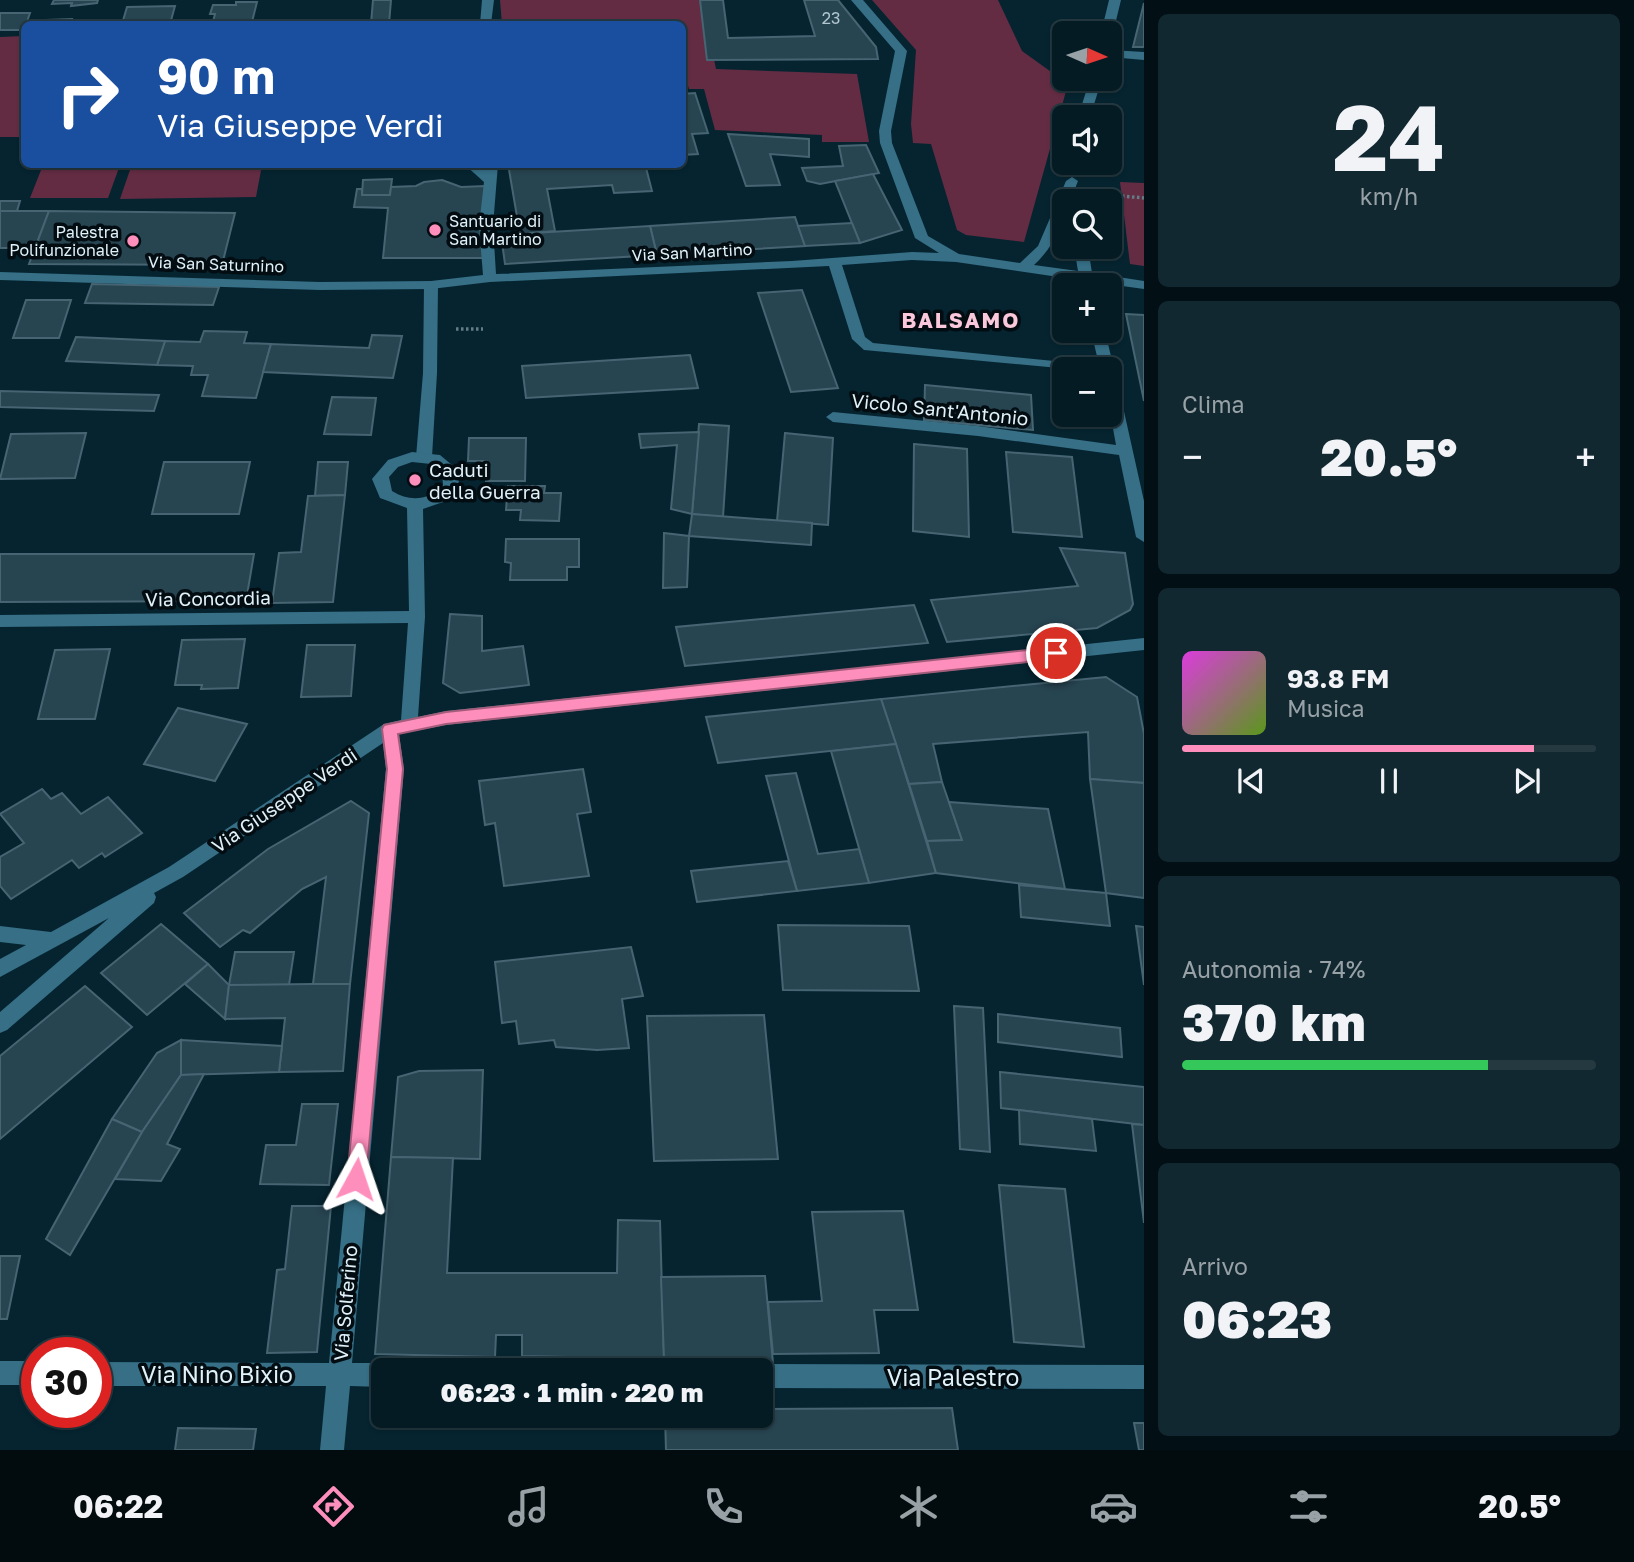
<!DOCTYPE html>
<html lang="it">
<head>
<meta charset="utf-8">
<style>
	:root { --surface:#041b24; --page:#122831; --text:#f1f3f6; --muted:#97a1a6; --line:#253941; --accent:#fe8ebc }
	body { margin:0; font-family:"Golos Text",sans-serif; background:var(--page); color:var(--text); height:100vh; display:flex; flex-direction:column; font-size:26px; white-space:nowrap }
	* { box-sizing:border-box; margin:0 }
	p { font-size:23px; color:var(--muted) }
	.icon { flex:none; width:38px; height:38px; fill:none; stroke:currentColor; stroke-width:2; stroke-linecap:round; stroke-linejoin:round }
	.map { position:relative; flex:1; overflow:hidden }
	.drawer { display:flex; flex-direction:column; gap:14px; padding:14px; background:#020f14; width:490px }
	.drawer>* { flex:none }
	.guide { position:absolute; left:21px; top:21px; width:665px; height:147px; border-radius:10px; box-shadow:0 2px 5px #0004,0 0 0 2px var(--line); background:#1a4fa0; color:#fff; overflow:hidden }
	.needle { width:46px; rotate:93deg }
	.fabs { position:absolute; left:1052px; top:21px; display:grid; gap:14px }
	.fabs a { display:grid; place-items:center; width:70px; height:70px; border-radius:10px; background:var(--surface); box-shadow:0 2px 5px #0004,0 0 0 2px var(--line); font-size:35px }
	.speed { position:absolute; left:21px; top:1337px; display:flex; gap:14px; font-size:35px; font-weight:700; text-align:center }
	.speed>* { display:grid; place-content:center; width:91px; height:91px; border-radius:50%; background:var(--surface); box-shadow:0 2px 5px #0004,0 0 0 2px var(--line); line-height:1 }
	.speed .limit { border:10px solid #d22; background:#fff; color:#111 }
	.pin { position:absolute; display:grid; place-items:center; width:60px; height:60px; color:#fff; margin:-30px; border:4px solid #fff; border-radius:50%; box-shadow:0 2px 7px #0007 }
	.me { position:absolute; width:77px; margin:-38px; rotate:5deg; stroke-linejoin:round; filter:drop-shadow(0 0 5px #0008) }
	.turn { display:flex; align-items:center; gap:24px; height:147px; padding:0 21px; font-size:32px }
	.turn .icon { width:91px; height:91px; stroke-width:2.5 }
	.turn b { display:block; font-size:49px; line-height:60px }
	.big { font-size:52px; font-weight:800; line-height:1.1 }
	.drawer .widget { flex:1; display:flex; flex-direction:column; justify-content:center; gap:10px; min-width:0; padding:0 24px; border-radius:10px; background:var(--page) }
	.drawer .dial { align-items:center; gap:0 }
	.dial b { font-size:91px; line-height:1 }
	.song { display:flex; align-items:center; gap:21px }
	.cover { width:84px; height:84px; border-radius:10px; background:linear-gradient(135deg,hsl(300 70% 55%),hsl(90 70% 35%)) }
	.played { height:7px; border-radius:4px; background:linear-gradient(90deg,var(--accent) 85%,var(--line) 85%) }
	.keys { display:flex; justify-content:space-around; direction:ltr }
	.heat { display:flex; justify-content:space-between; align-items:center; font-size:38px; direction:ltr }
	.charge { height:10px; border-radius:5px; background:linear-gradient(90deg,#34c759 74%,var(--line) 0) }
	.trip { position:absolute; left:371px; top:1358px; width:402px; height:70px; border-radius:10px; background:var(--surface); box-shadow:0 2px 5px #0004,0 0 0 2px var(--line); font-weight:800; line-height:70px; text-align:center }
	.tabs { display:flex; height:112px; justify-content:space-around; align-items:center; background:#020b0e; color:var(--muted) }
	.tabs .icon { width:49px; height:49px }
	.tabs .on { color:var(--accent) }
	.tabs b { font-size:32px; color:var(--text) }
	main { display:flex; flex:1; min-height:0 }
	.map>svg:first-child { display:block }
	.green { fill:#632c43 }
	.building { fill:#274451; stroke:#466472; stroke-width:2 }
	.lines { fill:none; stroke-linecap:round; stroke-linejoin:round }
	.path { stroke:#637c86; stroke-width:3.5; stroke-dasharray:2.5 2.5; stroke-linecap:butt }
	.pedestrian { fill:#366f86; fill-rule:evenodd }
	.minor { fill:#366f86; fill-rule:evenodd }
	.route { fill:#fe8ebc; stroke:#a55c7a; stroke-width:2 }
	.poi-dot { fill:#fe8ebc; stroke:#020c11; stroke-width:2.5 }
	.labels { text-anchor:middle; dominant-baseline:central; stroke-width:7; stroke-linejoin:round; paint-order:stroke }
	.number-label { font-size:16px; fill:#b2c6cf }
	.far-poi-label { font-size:16px; fill:#e0f1f9; stroke:#020c11; text-anchor:start }
	.far-street-label { font-size:16px; fill:#e0f1f9; stroke:#020c11 }
	.street-label { font-size:19px; fill:#e0f1f9; stroke:#020c11 }
	.poi-label { font-size:19px; fill:#e0f1f9; stroke:#020c11; text-anchor:start }
	.far-district-label { font-size:21px; font-weight:bold; letter-spacing:2px; fill:#fac8da; stroke:#020c11 }
	.near-street-label { font-size:23px; fill:#e0f1f9; stroke:#020c11 }
</style>
</head>
<body>
<main>
<div class="map">
<svg width="1144" height="1450" viewBox="0 0 1144 1450">
	<rect width="100%" height="100%" fill="#052430"/>
	<g class="green">
		<polygon points="500,0 702,0 716,69 857,74 869,142 822,142 822,135 715,130 704,89 689,89 683,70 682,24 502,24"/>
		<polygon points="872,0 998,0 1022,51 1068,84 1024,242 966,235 957,230 931,144 913,143 911,124 916,50"/>
		<polygon points="24,36 24,137 0,137 0,37"/>
		<polygon points="132,164 262,164 262,165 256,197 120,199"/>
		<polygon points="43,165 43,164 120,165 108,198 30,198"/>
		<polygon points="1120,182 1144,183 1144,266 1130,264"/>
	</g>
	<g class="building">
		<polygon points="54,0 98,0 97,3 71,6 72,3 52,4"/>
		<polygon points="373,0 391,0 389,24 371,24"/>
		<polygon points="700,0 723,0 728,38 815,36 804,0 838,0 876,47 878,59 707,60"/>
		<polygon points="236,2 257,2 252,22 213,22 215,14 210,14 213,5 236,5"/>
		<polygon points="1144,3 1144,47 1133,47"/>
		<polygon points="175,6 170,24 122,24 127,7"/>
		<polygon points="0,13 30,13 24,30 0,30"/>
		<polygon points="72,19 71,24 45,24 46,20"/>
		<polygon points="695,93 708,133 692,134 698,154 682,155 682,94"/>
		<polygon points="728,134 809,139 809,157 770,154 780,185 746,186"/>
		<polygon points="866,145 879,173 820,184 807,181 802,168 843,166 839,146"/>
		<polygon points="508,164 645,164 652,191 614,193 612,185 547,189 555,231 520,234"/>
		<polygon points="873,174 902,230 860,243 835,181"/>
		<polygon points="392,179 390,195 362,195 363,180"/>
		<polygon points="442,180 461,187 485,186 483,258 383,258 388,208 354,207 357,189 362,189 362,195 390,195 391,187 416,186 424,182"/>
		<polygon points="0,201 20,201 17,211 0,211"/>
		<polygon points="0,211 49,211 35,248 0,248"/>
		<polygon points="49,211 235,213 222,265 29,264"/>
		<polygon points="795,217 805,246 657,255 650,226"/>
		<polygon points="852,223 860,243 805,246 798,226"/>
		<polygon points="650,226 657,255 505,264 501,235"/>
		<polygon points="92,284 219,287 213,305 85,303"/>
		<polygon points="802,290 838,388 791,392 758,293"/>
		<polygon points="26,300 71,300 59,338 13,338"/>
		<polygon points="1126,314 1144,315 1144,401"/>
		<polygon points="204,331 247,332 244,343 271,344 256,398 202,396 208,375 191,375 193,366 157,365 165,341 200,342"/>
		<polygon points="372,335 402,336 393,378 263,372 271,344 369,348"/>
		<polygon points="76,337 165,341 157,365 66,361"/>
		<polygon points="690,355 698,388 526,398 522,366"/>
		<polygon points="925,385 1031,395 1033,430 924,420"/>
		<polygon points="0,391 159,395 154,411 0,407"/>
		<polygon points="332,397 376,398 371,435 324,434"/>
		<polygon points="699,424 729,426 723,517 692,514"/>
		<polygon points="699,432 692,514 671,509 677,445 641,448 639,434"/>
		<polygon points="86,433 75,478 0,479 11,434"/>
		<polygon points="785,433 833,438 828,525 777,521"/>
		<polygon points="469,438 526,438 525,481 486,481 487,461 468,461"/>
		<polygon points="914,444 967,449 969,537 913,531"/>
		<polygon points="1006,452 1072,457 1082,537 1013,532"/>
		<polygon points="164,462 250,462 239,514 152,514"/>
		<polygon points="318,462 348,462 345,495 315,496"/>
		<polygon points="508,486 545,486 544,493 561,493 559,521 520,520 521,510 506,510"/>
		<polygon points="345,495 333,602 272,603 279,553 301,552 308,496"/>
		<polygon points="692,514 812,523 811,545 689,536"/>
		<polygon points="664,533 689,536 687,587 663,588"/>
		<polygon points="506,539 579,539 579,567 567,567 567,580 510,580 511,563 505,562"/>
		<polygon points="1060,548 1125,553 1133,604 1130,610 1097,628 947,642 931,600 1078,586"/>
		<polygon points="0,554 254,554 246,601 0,602"/>
		<polygon points="914,605 928,643 685,666 676,627"/>
		<polygon points="450,614 482,616 482,651 523,646 529,685 460,693 443,683"/>
		<polygon points="245,639 238,688 201,689 202,685 175,685 182,640"/>
		<polygon points="307,645 355,645 351,696 301,697"/>
		<polygon points="110,649 95,719 38,719 55,650"/>
		<polygon points="1106,677 1137,697 1144,734 1144,783 1090,779 1088,732 933,744 942,782 909,784 881,699"/>
		<polygon points="881,699 896,744 718,763 706,717"/>
		<polygon points="178,708 247,724 215,781 144,764"/>
		<polygon points="896,744 936,873 869,883 831,751"/>
		<polygon points="583,769 591,812 577,814 589,876 504,886 495,823 485,825 479,781"/>
		<polygon points="796,773 818,854 859,849 869,883 797,891 766,776"/>
		<polygon points="1090,779 1144,783 1144,898 1106,893"/>
		<polygon points="942,782 962,840 927,841 909,784"/>
		<polygon points="42,789 51,799 62,793 81,814 108,797 142,833 105,857 102,853 79,868 72,860 11,899 0,886 0,857 24,843 0,814"/>
		<polygon points="351,801 369,813 350,984 313,984 326,877 302,889 250,933 243,930 220,947 184,913 268,849"/>
		<polygon points="949,802 1048,809 1065,889 936,873 927,841 962,840"/>
		<polygon points="788,861 797,891 697,902 691,871"/>
		<polygon points="1019,885 1106,893 1110,926 1021,917"/>
		<polygon points="161,924 208,964 147,1015 101,973"/>
		<polygon points="778,925 909,926 919,991 783,990"/>
		<polygon points="1136,926 1144,927 1144,985"/>
		<polygon points="631,947 643,996 622,999 629,1048 597,1050 556,1047 554,1040 519,1044 516,1021 502,1023 495,962"/>
		<polygon points="235,952 294,952 289,985 229,985"/>
		<polygon points="208,964 229,985 225,1019 185,984"/>
		<polygon points="313,984 350,984 343,1071 279,1072 285,1018 225,1019 229,985"/>
		<polygon points="85,986 132,1027 0,1139 0,1056"/>
		<polygon points="954,1006 983,1008 990,1152 960,1149"/>
		<polygon points="998,1014 1120,1028 1122,1057 998,1042"/>
		<polygon points="764,1015 778,1159 654,1161 647,1016"/>
		<polygon points="181,1040 181,1075 142,1132 112,1119 157,1053"/>
		<polygon points="181,1040 282,1046 279,1072 181,1075"/>
		<polygon points="483,1070 480,1159 391,1157 398,1077 419,1071"/>
		<polygon points="1000,1072 1144,1087 1144,1125 1001,1108"/>
		<polygon points="204,1074 167,1144 180,1149 161,1181 115,1179 142,1132 181,1075"/>
		<polygon points="302,1104 338,1104 329,1185 260,1184 266,1145 296,1145"/>
		<polygon points="1019,1110 1092,1119 1096,1151 1020,1144"/>
		<polygon points="112,1119 142,1132 70,1255 46,1239"/>
		<polygon points="1132,1124 1144,1125 1144,1223"/>
		<polygon points="391,1157 453,1158 447,1273 617,1273 618,1220 660,1221 664,1359 522,1356 522,1335 496,1335 495,1357 375,1354"/>
		<polygon points="999,1185 1065,1189 1084,1347 1014,1342"/>
		<polygon points="292,1206 331,1206 317,1352 267,1353 277,1270 285,1269"/>
		<polygon points="903,1211 918,1310 874,1310 879,1353 773,1354 768,1302 822,1301 812,1212"/>
		<polygon points="0,1256 20,1256 7,1319 0,1319"/>
		<polygon points="765,1276 773,1363 664,1359 661,1277"/>
		<polygon points="952,1408 958,1450 666,1450 665,1416 761,1416 761,1409"/>
		<polygon points="1134,1423 1144,1423 1144,1450 1139,1450"/>
		<polygon points="178,1428 256,1429 253,1450 175,1450"/>
	</g>
	<g class="lines">
		<g class="path">
			<polyline points="1122,196 1144,198"/>
			<polyline points="456,329 483,329"/>
		</g>
		<polygon class="pedestrian" points="431,281 438,285 437,373 432,457 424,462 416,457 423,373 424,285"/>
		<g class="minor">
			<polygon points="482,0 494,0 491,24 480,24"/>
			<path d="M851 0H863L907 51 891 131 892 143 928 236 959 254 1020 263 1038 246 1066 181 1072 177 1078 181 1070 201H1064C1064 227 1052 248 1034 265L1078 271 1074 247H1088L1092 273 1144 281V289L1093 282 1094 285H1080L1079 280 956 262 912 260 842 265 865 337 873 343 1054 361 1059 362 1061 365 1059 368 864 350 852 339 829 266 490 282 431 289 320 290 0 280V272L320 282 431 281 483 275 479 226 484 182 464 164H478L485 170 486 164H498L493 226 496 274 792 261 912 252 939 253 915 238 880 143 879 131 895 51Z"/>
			<polygon points="1109,0 1121,0 1113,33 1110,36 1110,33 1101,33"/>
			<polygon points="1110,50 1144,52 1144,60 1110,57"/>
			<polygon points="1090,79 1102,79 1090,117 1078,117"/>
			<polygon points="1091,331 1105,331 1114,369 1112,372 1110,373 1110,369 1100,369"/>
			<polygon points="1110,375 1117,380 1144,501 1144,542 1136,537 1119,455 978,436 833,422 826,417 833,412 978,426 1116,445 1110,412"/>
			<path d="M412 452 440 455 458 470 459 486 443 502 423 509 425 617 418 717 446 711 1144 638V650L446 725 399 734 404 769 352 1363H383L393 1370H383V1387L350 1386 344 1450H320L326 1386H96V1362L329 1363 386 769 383 743 183 877 154 893 156 897 154 903 7 1030 0 1033V1012L109 918 0 977V959L26 945 0 942V926L51 932 169 867 384 724 401 720 408 623 0 627V615L409 611 407 508 380 498 372 479 388 460ZM412 462 431 464 442 472 443 485C428 501 410 502 392 491L389 477 398 467Z"/>
			<rect x="0" y="1361" width="37" height="24"/>
			<polygon points="761,1364 1144,1365 1144,1389 761,1388 761,1370 752,1370"/>
		</g>
	</g>
	<polygon class="route" points="1056,647 1064,653 1056,659 446,724 398,734 403,769 366,1179 363,1185 356,1188 350,1185 347,1179 387,769 382,729 384,725 446,712"/>
	<g class="poi-dot">
		<circle cx="435" cy="230" r="7"/>
		<circle cx="133" cy="241" r="7"/>
		<circle cx="415" cy="480" r="7"/>
	</g>
	<g class="labels">
		<g class="number-label">
			<text x="831" y="18">23</text>
		</g>
		<g class="far-poi-label">
			<text x="449" y="221">Santuario di<tspan x="449" dy="18">San Martino</tspan></text>
			<text x="119" y="232" text-anchor="end">Palestra<tspan x="119" dy="18">Polifunzionale</tspan></text>
		</g>
		<g class="far-street-label">
			<text transform="translate(692 252) rotate(-3)">Via San Martino</text>
			<text transform="translate(216 264) rotate(2)">Via San Saturnino</text>
		</g>
		<g class="street-label">
			<text transform="translate(940 409) rotate(6)">Vicolo Sant'Antonio</text>
			<text transform="translate(208 598) rotate(-1)">Via Concordia</text>
			<text transform="translate(284 800) rotate(-34)">Via Giuseppe Verdi</text>
			<text transform="translate(345 1303) rotate(-85)">Via Solferino</text>
		</g>
		<g class="poi-label">
			<text x="429" y="469">Caduti<tspan x="429" dy="22">della Guerra</tspan></text>
		</g>
		<g class="far-district-label">
			<text x="961" y="320">BALSAMO</text>
		</g>
		<g class="near-street-label">
			<text x="217" y="1374">Via Nino Bixio</text>
			<text x="953" y="1377">Via Palestro</text>
		</g>
	</g>
</svg>
<div class="fabs">
<a><svg class="needle" viewBox="-14 -14 28 28"><path d="M0-13l5 13h-10z" fill="#e53935"/><path d="M0 13l5-13h-10z" fill="#97a1a6"/></svg></a>
<a><svg class="icon" aria-label="sound" viewBox="0 0 24 24"><path d="M4 9h4l5-4v14l-5-4H4zM17 9q2 3 0 6"/></svg></a>
<a><svg class="icon" aria-label="search" viewBox="0 0 24 24"><circle cx="10" cy="10" r="6"/><path d="M15 15l6 6"/></svg></a>
<a>+</a>
<a>−</a>
</div>
<div class="speed"><div class="limit">30</div></div>
<div class="pin" style="left:1056px;top:653px;background:#d93025"><svg class="icon" aria-label="arrive" viewBox="0 0 24 24"><path d="M6 21V4h12l-3 4 3 4H6"/></svg></div>
<svg class="me" style="left:356px;top:1179px" viewBox="-20 -20 40 40"><path d="M0-17L14 15 0 8-14 15z" fill="#fe8ebc" stroke="#fff" stroke-width="4"/></svg>
<div class="trip">06:23 · 1 min · 220 m</div>
<div class="guide">
<div class="turn"><svg class="icon" aria-label="right" viewBox="0 0 24 24"><path d="M7 20v-9h11M14 6l5 5-5 5"/></svg><div><b>90 m</b>Via Giuseppe Verdi</div></div>
</div>
</div>
<section class="drawer">
<div class="widget dial"><b>24</b><p>km/h</p></div>
<div class="widget"><p>Clima</p>
<div class="heat"><a>−</a><b class="big">20.5°</b><a>+</a></div>
</div>
<div class="widget">
<div class="song"><i class="cover"></i><div><b>93.8 FM</b><p>Musica</p></div></div>
<div class="played"></div>
<div class="keys"><svg class="icon" aria-label="previous" viewBox="0 0 24 24"><path d="M18 5L8 12l10 7zM5 5v14"/></svg><svg class="icon" aria-label="pause" viewBox="0 0 24 24"><path d="M8 5v14M16 5v14"/></svg><svg class="icon" aria-label="next" viewBox="0 0 24 24"><path d="M6 5l10 7-10 7zM19 5v14"/></svg></div>
</div>
<div class="widget"><p>Autonomia · 74%</p><b class="big">370 km</b><div class="charge"></div></div>
<div class="widget"><p>Arrivo</p><b class="big">06:23</b></div>
</section>
</main>
<nav class="tabs">
<b>06:22</b>
<svg class="icon on" aria-label="directions" viewBox="0 0 24 24"><path d="M12 3l9 9-9 9-9-9zM9 14v-3h6M13 9l2 2-2 2"/></svg>
<svg class="icon" aria-label="music" viewBox="0 0 24 24"><path d="M9 18V5l10-2v13"/><circle cx="6" cy="18" r="3"/><circle cx="16" cy="16" r="3"/></svg>
<svg class="icon" aria-label="phone" viewBox="0 0 24 24"><path d="M5 4h4l2 5-3 2q2 4 5 5l2-3 5 2v4C11 20 4 13 5 4z"/></svg>
<svg class="icon" aria-label="climate" viewBox="0 0 24 24"><path d="M12 3v18M4 7l16 10M4 17L20 7"/></svg>
<svg class="icon" aria-label="car" viewBox="0 0 24 24"><path d="M5 17H2v-5l4-1 3-4h7l3 4 3 1v5h-3M9 17h6M6 11h13"/><circle cx="7" cy="17" r="2"/><circle cx="17" cy="17" r="2"/></svg>
<svg class="icon" aria-label="filters" viewBox="0 0 24 24"><path d="M4 7h16M4 17h16"/><circle cx="9" cy="7" r="2"/><circle cx="15" cy="17" r="2"/></svg>
<b>20.5°</b>
</nav>
</body>
</html>
